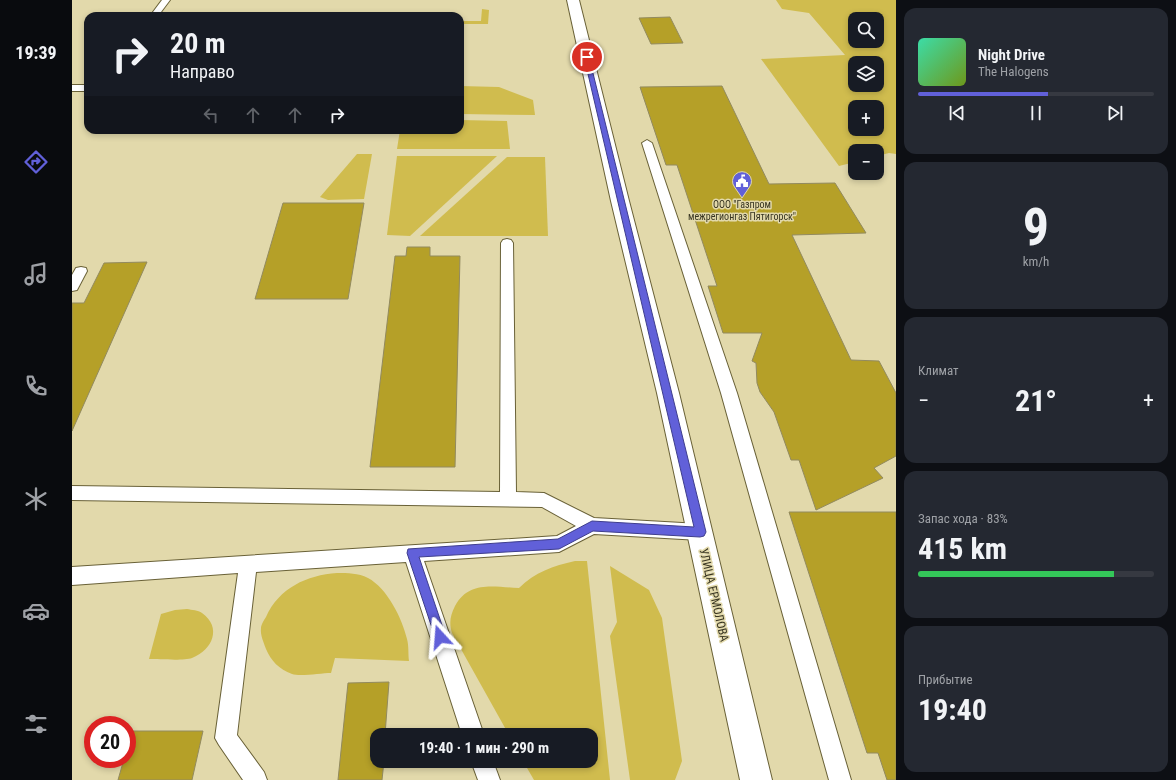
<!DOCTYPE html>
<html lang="ru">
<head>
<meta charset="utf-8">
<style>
	:root { --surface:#171b24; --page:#242831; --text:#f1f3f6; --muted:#9ea1a6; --line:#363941; --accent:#6160d9 }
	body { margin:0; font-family:"Roboto Condensed",sans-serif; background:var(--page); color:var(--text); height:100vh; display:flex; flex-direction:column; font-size:15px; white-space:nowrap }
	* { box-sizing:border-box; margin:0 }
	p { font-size:13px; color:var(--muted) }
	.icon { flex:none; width:22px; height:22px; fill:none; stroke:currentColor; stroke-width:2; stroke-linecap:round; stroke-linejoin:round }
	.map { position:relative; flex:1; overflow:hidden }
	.drawer { display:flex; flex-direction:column; gap:8px; padding:8px; background:#0d0f14; width:280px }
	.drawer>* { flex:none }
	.top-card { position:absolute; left:12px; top:12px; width:380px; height:122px; border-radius:12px; box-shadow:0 2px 6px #0003; background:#171b24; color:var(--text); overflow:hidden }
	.buttons { position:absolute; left:776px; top:12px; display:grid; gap:8px }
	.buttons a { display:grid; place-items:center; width:36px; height:36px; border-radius:8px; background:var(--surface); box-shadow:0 2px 6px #0003; font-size:20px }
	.speed { position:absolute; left:12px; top:716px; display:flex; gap:8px; font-size:20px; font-weight:700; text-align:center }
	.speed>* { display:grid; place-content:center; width:52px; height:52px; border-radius:50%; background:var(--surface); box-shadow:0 2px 6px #0003; line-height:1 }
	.speed .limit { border:6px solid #d22; background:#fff; color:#111 }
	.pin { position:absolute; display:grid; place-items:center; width:34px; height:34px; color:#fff; margin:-17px; border:2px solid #fff; border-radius:50%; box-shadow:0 1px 4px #0007 }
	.me { position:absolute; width:44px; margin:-22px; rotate:341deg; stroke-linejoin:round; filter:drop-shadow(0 0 3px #0008) }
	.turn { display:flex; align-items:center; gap:14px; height:84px; padding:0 20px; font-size:18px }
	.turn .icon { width:52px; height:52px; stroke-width:2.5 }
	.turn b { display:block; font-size:28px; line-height:34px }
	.lanes { display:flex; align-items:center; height:38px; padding:0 20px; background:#0003; justify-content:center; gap:20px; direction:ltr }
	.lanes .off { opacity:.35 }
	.big { font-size:30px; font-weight:700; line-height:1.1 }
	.drawer .card { flex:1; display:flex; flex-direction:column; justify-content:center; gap:6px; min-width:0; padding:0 14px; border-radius:12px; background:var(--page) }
	.drawer .dial { align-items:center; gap:0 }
	.dial b { font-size:52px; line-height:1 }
	.song { display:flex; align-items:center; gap:12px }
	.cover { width:48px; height:48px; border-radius:6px; background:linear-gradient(135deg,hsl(160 70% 55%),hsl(80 70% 35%)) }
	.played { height:4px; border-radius:2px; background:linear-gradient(90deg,var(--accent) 55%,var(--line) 55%) }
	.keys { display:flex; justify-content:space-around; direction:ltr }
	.heat { display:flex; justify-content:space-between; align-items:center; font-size:22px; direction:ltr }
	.charge { height:6px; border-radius:3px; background:linear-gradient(90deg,#34c759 83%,var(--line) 0) }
	.trip { position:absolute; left:298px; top:728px; width:228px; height:40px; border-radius:12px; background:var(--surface); box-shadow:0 2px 6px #0003; font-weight:700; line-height:40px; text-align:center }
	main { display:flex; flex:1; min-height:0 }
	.tabs { display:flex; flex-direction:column; width:72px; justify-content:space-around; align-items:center; background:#090b0e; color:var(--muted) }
	.tabs .icon { width:28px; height:28px }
	.tabs .current { color:var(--accent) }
	.tabs b { font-size:18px; color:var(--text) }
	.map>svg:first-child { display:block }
	.green { fill:#d0bc4e; fill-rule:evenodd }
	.building { fill:#b5a028; stroke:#928a5f }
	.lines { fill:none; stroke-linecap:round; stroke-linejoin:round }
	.service-casing { stroke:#696137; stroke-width:2 }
	.secondary-casing { stroke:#696137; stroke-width:2 }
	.service { fill:#fff; fill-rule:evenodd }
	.secondary { fill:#fff; fill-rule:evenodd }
	.route { fill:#6160d9; stroke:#3f3e8d }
	.labels { text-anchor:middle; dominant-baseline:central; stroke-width:3; stroke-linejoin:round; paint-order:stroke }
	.far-poi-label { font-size:10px; fill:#373421; stroke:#e2d9ab }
	.street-label { font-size:12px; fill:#373421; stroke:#e2d9ab }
</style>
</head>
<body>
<main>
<nav class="tabs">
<b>19:39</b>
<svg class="icon current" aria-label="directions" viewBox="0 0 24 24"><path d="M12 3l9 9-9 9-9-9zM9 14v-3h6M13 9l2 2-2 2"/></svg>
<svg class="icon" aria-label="music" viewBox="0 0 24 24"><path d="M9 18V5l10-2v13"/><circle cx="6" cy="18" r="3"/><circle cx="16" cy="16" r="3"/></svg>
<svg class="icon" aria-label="phone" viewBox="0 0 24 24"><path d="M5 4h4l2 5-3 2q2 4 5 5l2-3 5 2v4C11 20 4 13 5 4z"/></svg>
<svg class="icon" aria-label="climate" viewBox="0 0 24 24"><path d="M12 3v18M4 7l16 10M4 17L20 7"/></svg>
<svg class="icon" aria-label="car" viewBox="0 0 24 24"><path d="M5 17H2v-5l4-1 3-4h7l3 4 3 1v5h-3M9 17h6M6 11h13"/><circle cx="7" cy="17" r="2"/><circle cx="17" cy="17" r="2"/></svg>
<svg class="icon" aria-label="filters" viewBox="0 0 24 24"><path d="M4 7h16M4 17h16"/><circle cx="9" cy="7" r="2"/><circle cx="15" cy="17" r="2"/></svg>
</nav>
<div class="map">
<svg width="824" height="780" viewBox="0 0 824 780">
	<rect width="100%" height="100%" fill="#e2d9ab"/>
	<g class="green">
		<path d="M704 0H824V154L817 153 805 156V151H783V162L767 166 689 59 773 55 737 13 710 9ZM783 19H805V41H783ZM783 63H805V85H783ZM783 107H805V129H783Z"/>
		<polygon points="410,9 417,10 416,24 388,24 388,21 409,21"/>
		<polygon points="388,86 427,87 461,100 463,115 388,114"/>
		<polygon points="388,120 435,121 438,149 325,149 328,130 388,130"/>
		<polygon points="285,154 300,154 292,199 256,200 248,197"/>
		<polygon points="325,156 425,156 338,236 315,235"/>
		<polygon points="435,157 473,157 476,236 348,236"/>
		<path d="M503 561H515L538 780H462L451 761H519V735H437L380 633C377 623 378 616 383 606 397 580 422 587 447 588 463 572 481 566 503 561Z"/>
		<polygon points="538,566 577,590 590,618 610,761 603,780 558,780 538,636 545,622"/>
		<path d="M265 573C276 573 286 573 296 578 315 588 330 618 335 639 337 646 336 654 337 661L263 658 259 673C249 673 228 677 220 674 207 669 199 661 194 649 192 643 188 635 189 628 189 625 192 620 194 617 207 588 235 575 265 573Z"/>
		<path d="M115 609C120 610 126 610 130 613 150 627 141 650 120 658 112 661 87 659 77 659L89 614 103 610Z"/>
	</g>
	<g class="building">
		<polygon points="598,17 611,43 579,44 567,18"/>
		<polygon points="650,86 697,184 763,183 794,233 720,235 779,360 807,361 824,393 824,456 802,468 811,478 744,510 727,460 719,460 702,412 688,392 685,383 684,363 680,361 690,333 651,333 636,286 645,286 605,165 594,165 568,87"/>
		<polygon points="211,203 292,203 276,299 183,299"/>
		<polygon points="335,247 358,247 358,256 388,256 383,467 298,467 323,256 334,256"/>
		<polygon points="75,262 0,431 0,303 12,303 32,263"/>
		<polygon points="717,512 824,512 824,780 815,780 806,753 795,753"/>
		<polygon points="317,682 313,735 305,735 305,761 312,761 310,780 266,780 276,683"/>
		<polygon points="60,731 131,731 120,780 46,780 52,759 55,759 55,750"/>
	</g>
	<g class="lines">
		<g class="service-casing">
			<g id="service">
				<polygon points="90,0 98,0 86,16 78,16"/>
				<rect x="0" y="85" width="16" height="6"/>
				<polygon points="575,140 580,143 665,393 779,780 757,780 649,393 570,143"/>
				<polygon points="435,239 439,240 441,243 444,492 472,493 522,518 628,524 634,526 637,532 634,538 628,540 522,534 487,552 352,561 412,735 390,735 334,562 184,572 165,735 192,772 195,780 171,780 147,745 143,738 166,573 0,585 0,567 485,536 504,526 470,507 0,500 0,486 428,492 429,243 431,240"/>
				<polygon points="9,267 14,268 15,271 5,290 0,291 0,275 4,268"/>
				<polygon points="399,761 421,761 428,780 406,780"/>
			</g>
		</g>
		<g class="secondary-casing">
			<polygon id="secondary" points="495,0 507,0 557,201 607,393 700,780 668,780 585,393 539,201"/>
		</g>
		<use href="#service" class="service"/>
		<use href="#secondary" class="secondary"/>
	</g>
	<polygon class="route" points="515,56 517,57 634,532 632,536 628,537 521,531 487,549 347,557 374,637 373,641 368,643 364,641 363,637 335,553 336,549 486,539 520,521 622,527 512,57"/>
	<defs>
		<g id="civic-pin" transform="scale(1)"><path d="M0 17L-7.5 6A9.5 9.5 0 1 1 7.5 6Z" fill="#6160d9" stroke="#e2d9ab"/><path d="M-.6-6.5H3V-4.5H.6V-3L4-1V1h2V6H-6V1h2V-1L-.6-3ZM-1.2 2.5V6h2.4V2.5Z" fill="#fff"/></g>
	</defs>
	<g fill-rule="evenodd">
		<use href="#civic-pin" x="670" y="181"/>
	</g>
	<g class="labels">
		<g class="far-poi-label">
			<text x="670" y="204">ООО "Газпром<tspan x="670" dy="12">межрегионгаз Пятигорск"</tspan></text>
		</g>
		<g class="street-label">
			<text transform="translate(642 595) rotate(77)">УЛИЦА ЕРМОЛОВА</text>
		</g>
	</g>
</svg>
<div class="buttons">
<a><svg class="icon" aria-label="search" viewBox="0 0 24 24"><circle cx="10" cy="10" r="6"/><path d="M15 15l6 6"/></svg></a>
<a><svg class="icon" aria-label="layers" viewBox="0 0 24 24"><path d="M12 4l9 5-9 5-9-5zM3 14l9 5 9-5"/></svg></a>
<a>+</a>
<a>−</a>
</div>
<div class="speed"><div class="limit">20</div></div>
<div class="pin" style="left:515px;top:57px;background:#d93025"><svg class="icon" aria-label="arrive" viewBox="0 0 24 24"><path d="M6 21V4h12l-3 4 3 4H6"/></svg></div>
<svg class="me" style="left:368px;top:637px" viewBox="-20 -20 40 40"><path d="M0-17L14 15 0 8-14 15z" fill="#6160d9" stroke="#fff" stroke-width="4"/></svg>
<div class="trip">19:40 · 1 мин · 290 m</div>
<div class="top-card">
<div class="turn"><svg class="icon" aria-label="right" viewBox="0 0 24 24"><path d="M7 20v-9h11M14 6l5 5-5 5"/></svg><div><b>20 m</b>Направо</div></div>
<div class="lanes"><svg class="icon off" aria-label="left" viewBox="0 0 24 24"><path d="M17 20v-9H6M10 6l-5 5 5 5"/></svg><svg class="icon off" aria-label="ahead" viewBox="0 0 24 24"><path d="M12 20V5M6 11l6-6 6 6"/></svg><svg class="icon off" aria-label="ahead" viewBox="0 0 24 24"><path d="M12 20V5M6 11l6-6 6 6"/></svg><svg class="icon" aria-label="right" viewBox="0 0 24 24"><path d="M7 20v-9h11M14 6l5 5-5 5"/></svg></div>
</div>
</div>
<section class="drawer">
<div class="card">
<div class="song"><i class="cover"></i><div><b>Night Drive</b><p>The Halogens</p></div></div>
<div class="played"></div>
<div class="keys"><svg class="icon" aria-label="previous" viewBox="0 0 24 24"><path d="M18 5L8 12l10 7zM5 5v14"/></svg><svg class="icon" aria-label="pause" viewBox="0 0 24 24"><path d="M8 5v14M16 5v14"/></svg><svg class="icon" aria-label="next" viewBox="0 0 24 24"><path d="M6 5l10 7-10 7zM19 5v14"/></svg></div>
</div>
<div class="card dial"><b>9</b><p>km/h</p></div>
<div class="card"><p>Климат</p>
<div class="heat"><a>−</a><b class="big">21°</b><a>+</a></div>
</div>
<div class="card"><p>Запас хода · 83%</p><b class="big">415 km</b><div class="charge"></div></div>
<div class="card"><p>Прибытие</p><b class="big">19:40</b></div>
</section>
</main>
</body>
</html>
